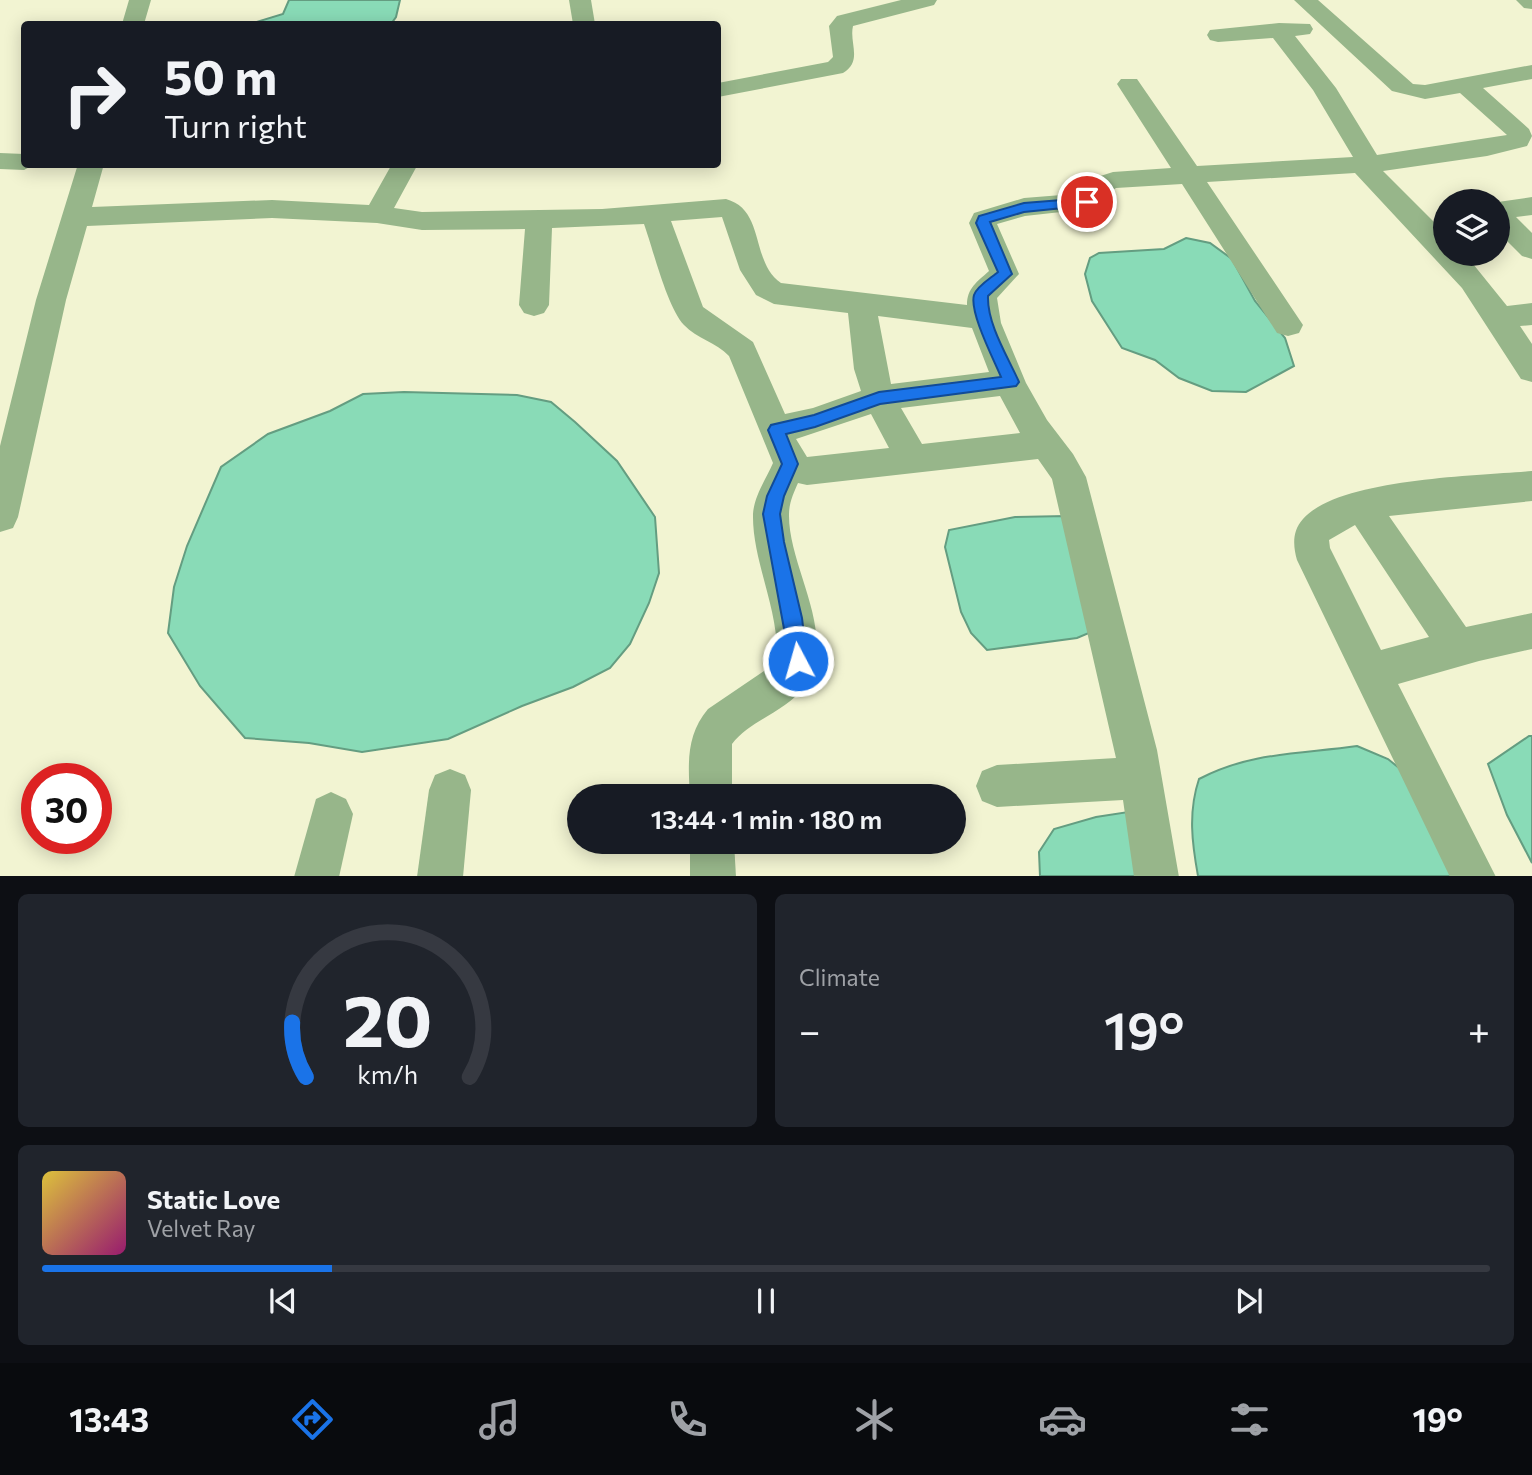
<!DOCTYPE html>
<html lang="en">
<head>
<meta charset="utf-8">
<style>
	:root { --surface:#171b24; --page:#20242c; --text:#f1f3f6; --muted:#9ea1a6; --line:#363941; --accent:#1a73e8 }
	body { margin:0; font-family:Commissioner,sans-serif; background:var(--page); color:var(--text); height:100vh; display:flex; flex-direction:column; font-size:26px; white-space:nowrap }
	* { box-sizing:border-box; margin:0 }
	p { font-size:23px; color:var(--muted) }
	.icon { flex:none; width:38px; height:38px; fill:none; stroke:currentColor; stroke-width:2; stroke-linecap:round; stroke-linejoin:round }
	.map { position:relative; height:876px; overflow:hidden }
	.sheet { display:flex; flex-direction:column; gap:18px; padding:18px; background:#0d0f14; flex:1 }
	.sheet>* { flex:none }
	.top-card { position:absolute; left:21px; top:21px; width:700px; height:147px; border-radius:7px; box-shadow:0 4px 18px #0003; background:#171b24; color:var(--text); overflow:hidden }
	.tools { position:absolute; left:1433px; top:189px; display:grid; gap:14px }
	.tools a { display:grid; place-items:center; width:77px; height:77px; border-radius:50%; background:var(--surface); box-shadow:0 4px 18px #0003; font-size:35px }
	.speed { position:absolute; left:21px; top:763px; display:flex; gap:14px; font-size:35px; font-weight:700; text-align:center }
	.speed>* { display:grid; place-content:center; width:91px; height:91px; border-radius:50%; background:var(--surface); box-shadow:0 4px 18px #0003; line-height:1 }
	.speed .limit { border:10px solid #d22; background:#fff; color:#111 }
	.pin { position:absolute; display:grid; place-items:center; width:60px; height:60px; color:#fff; margin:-30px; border:4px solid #fff; border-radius:50%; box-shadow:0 2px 7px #0007 }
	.me { position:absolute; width:77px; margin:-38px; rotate:354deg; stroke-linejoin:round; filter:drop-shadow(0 0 5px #0008) }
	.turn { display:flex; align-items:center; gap:24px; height:147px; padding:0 28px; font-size:32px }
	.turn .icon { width:91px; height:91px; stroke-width:2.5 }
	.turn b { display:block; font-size:49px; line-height:60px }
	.big { font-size:52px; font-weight:600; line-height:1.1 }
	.sheet .widget { flex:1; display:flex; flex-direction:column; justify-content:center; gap:10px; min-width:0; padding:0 24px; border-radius:10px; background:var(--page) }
	.sheet .dial { align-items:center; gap:0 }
	.dial svg { height:182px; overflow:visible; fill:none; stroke:var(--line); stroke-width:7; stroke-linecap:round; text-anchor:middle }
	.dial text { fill:var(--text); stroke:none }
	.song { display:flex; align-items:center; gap:21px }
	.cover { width:84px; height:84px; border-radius:10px; background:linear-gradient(135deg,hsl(50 70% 55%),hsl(320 70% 35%)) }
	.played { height:7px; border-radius:4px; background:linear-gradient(90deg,var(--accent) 20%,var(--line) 20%) }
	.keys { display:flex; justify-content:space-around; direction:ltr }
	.heat { display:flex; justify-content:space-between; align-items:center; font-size:38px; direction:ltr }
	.sheet .tiles { flex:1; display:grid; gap:18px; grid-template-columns:1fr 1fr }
	.widget:last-child { grid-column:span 2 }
	.trip { position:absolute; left:567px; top:784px; width:399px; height:70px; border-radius:35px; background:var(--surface); box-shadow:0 4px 18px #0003; font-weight:600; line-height:70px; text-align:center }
	.tab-bar { display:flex; height:112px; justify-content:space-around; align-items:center; background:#090b0e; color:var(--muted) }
	.tab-bar .icon { width:49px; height:49px }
	.tab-bar .selected { color:var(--accent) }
	.tab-bar b { font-size:32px; color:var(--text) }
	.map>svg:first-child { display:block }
	.water { fill:#89dbb7; stroke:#649d81; stroke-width:2 }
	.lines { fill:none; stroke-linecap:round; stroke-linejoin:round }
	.minor { fill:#97b68a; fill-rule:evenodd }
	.route { fill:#1a73e8; stroke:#114b97; stroke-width:2 }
</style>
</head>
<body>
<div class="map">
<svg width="1532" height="877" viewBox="0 0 1532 877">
	<rect width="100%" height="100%" fill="#f2f4d2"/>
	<g class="water">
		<polygon points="289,0 400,0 396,17 391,24 250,24 283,14"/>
		<polygon points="1186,238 1210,243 1232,259 1255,301 1285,338 1294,366 1246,392 1212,391 1179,378 1155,360 1122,348 1092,301 1085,274 1090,258 1099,253 1164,249"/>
		<polygon points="404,392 517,395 551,402 575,422 617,461 655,517 659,573 649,603 630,644 610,668 573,687 522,706 448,739 362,752 309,743 245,738 200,686 168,633 174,587 187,546 221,467 268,434 330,411 363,394"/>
		<polygon points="1066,516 1096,630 1077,638 987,650 971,633 961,612 945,547 949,530 1015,517"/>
		<polygon points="1529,736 1532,736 1532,863 1507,815 1488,764"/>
		<path d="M1357 746 1388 759 1415 781 1455 876H1198C1192 843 1188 812 1199 779 1250 752 1301 754 1357 746Z"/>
		<polygon points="1128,812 1149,876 1040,876 1039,852 1054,829 1096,817"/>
	</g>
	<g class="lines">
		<g class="minor">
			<polygon points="129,0 151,0 144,24 122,24"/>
			<polygon points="569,0 591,0 595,24 573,24"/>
			<path d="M901 0H937L934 5 853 26C849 43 863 61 843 73L718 97V83L828 62 833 57 829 26 837 16Z"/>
			<path d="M1294 0H1318L1413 84 1425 85 1532 65V79L1483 88 1529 129 1532 136 1527 146 1487 156 1383 171 1446 234V254H1465L1507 306 1532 303V325L1520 326 1532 344V382L1521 379 1462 288 1355 173 1207 182 1303 325 1299 333 1288 336 1277 333 1182 184 1116 188 1113 190 1106 207 1025 216 997 224 1019 274 997 298 1001 323 1026 383 1047 420 1073 454 1086 477 1157 750 1179 877H1134L1123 800 997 807 982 801 976 786 982 771 997 765 1116 758 1052 479 1038 459 807 485 798 483C794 492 789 503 789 514 788 569 840 635 804 687 786 712 750 720 732 744V796H690C688 764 686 735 708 709L764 671 777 659C779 608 752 561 753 514 754 496 766 479 773 463L729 356C716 342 697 339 684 325 667 307 653 249 644 224L552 228 549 305 544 313 534 316 524 313 519 305 525 229 422 230 377 223 272 218 87 226 66 300 18 517 13 528 0 532V446L36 300 78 164H104L92 207 272 200 369 205 392 164H418L394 208 422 212 602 209 726 199C766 210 750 262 781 283L967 305C967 288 977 282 989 271L969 223 974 213 1024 198 1087 193 1091 179 1113 172 1171 168 1117 84 1121 79H1137L1197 166 1353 157 1313 90 1273 38 1218 42 1210 40 1207 35 1210 30 1279 23 1310 24 1313 29 1310 34 1295 36 1336 88 1377 155 1507 135 1460 93 1425 99 1392 91ZM722 217 740 270 756 295 774 304 848 313 854 369 861 391 813 408 785 414 753 342 703 307 671 221ZM878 316 972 328 989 372 891 384ZM1000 396 1020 433 922 444 901 408ZM871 414 889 448 807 457 796 439Z"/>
			<polygon points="1516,0 1532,0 1532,9 1524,8"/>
			<polygon points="0,153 24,154 24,164 35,164 24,170 0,169"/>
			<polygon points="1532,197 1532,215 1516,217 1532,233 1532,259 1522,256 1498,232 1498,202"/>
			<path d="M1532 471V501L1389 516 1466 627 1532 613V649L1479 661 1398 684 1496 877H1450L1297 560C1293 546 1292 531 1303 519 1339 478 1478 476 1532 471ZM1355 525 1429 637 1381 650 1330 548 1329 540Z"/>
			<polygon points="450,769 465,775 471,790 463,877 417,877 429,790 435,775"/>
			<polygon points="331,792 346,799 353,814 339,877 294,877 316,799"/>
			<polygon points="690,842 734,842 736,877 690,877"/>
		</g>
	</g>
	<path class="route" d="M1087 198 1092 199V205L1024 212 990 222 1012 274 988 296C987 324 1008 357 1019 382L1016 386 880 404 815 427 786 434 798 464 784 496 780 514 784 542 802 618 807 661 804 667 798 670 791 667 763 514 767 496 782 464 768 430 771 425 814 415 879 392 1001 377C994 360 969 312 974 295 977 286 991 278 998 272L976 223 979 216 1024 203Z"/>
</svg>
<div class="tools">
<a><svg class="icon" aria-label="layers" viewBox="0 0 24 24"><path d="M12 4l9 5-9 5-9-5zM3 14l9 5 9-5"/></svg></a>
</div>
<div class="speed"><div class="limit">30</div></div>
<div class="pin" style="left:1087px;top:202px;background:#d93025"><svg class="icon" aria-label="arrive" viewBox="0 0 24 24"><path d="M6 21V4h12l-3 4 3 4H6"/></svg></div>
<svg class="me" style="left:798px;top:661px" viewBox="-20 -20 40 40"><circle r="17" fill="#1a73e8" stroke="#fff" stroke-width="3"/><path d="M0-11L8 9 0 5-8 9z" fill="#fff"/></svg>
<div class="trip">13:44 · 1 min · 180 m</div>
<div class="top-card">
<div class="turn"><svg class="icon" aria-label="right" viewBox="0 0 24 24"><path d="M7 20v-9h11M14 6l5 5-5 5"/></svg><div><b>50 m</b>Turn right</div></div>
</div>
</div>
<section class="sheet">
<div class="tiles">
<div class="widget dial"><svg viewBox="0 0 100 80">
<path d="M14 69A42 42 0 1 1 86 69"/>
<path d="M14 69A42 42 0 0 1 8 45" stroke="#1a73e8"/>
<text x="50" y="56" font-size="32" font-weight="700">20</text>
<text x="50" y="72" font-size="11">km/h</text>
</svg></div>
<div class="widget"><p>Climate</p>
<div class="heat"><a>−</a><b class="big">19°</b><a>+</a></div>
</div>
<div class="widget">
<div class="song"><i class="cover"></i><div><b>Static Love</b><p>Velvet Ray</p></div></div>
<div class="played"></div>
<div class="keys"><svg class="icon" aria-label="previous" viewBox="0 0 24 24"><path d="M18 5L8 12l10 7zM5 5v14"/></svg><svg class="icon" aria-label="pause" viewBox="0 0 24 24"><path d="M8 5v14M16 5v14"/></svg><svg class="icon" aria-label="next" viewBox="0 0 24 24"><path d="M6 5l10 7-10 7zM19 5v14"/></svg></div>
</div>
</div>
</section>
<nav class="tab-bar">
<b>13:43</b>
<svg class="icon selected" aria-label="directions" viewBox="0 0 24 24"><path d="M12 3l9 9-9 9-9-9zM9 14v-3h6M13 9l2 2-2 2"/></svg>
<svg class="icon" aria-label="music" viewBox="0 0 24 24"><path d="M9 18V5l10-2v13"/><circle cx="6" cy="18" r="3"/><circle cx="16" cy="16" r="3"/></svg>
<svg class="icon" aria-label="phone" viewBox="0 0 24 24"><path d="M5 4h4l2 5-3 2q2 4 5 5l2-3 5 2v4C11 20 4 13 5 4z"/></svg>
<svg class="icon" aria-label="climate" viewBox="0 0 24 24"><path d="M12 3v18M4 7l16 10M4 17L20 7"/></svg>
<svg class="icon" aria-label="car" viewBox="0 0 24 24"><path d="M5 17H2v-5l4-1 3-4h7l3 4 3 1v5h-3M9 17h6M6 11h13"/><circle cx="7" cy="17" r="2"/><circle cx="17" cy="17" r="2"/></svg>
<svg class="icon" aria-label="filters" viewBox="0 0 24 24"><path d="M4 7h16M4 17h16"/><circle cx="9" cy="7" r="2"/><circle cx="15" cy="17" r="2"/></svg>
<b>19°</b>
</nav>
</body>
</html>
